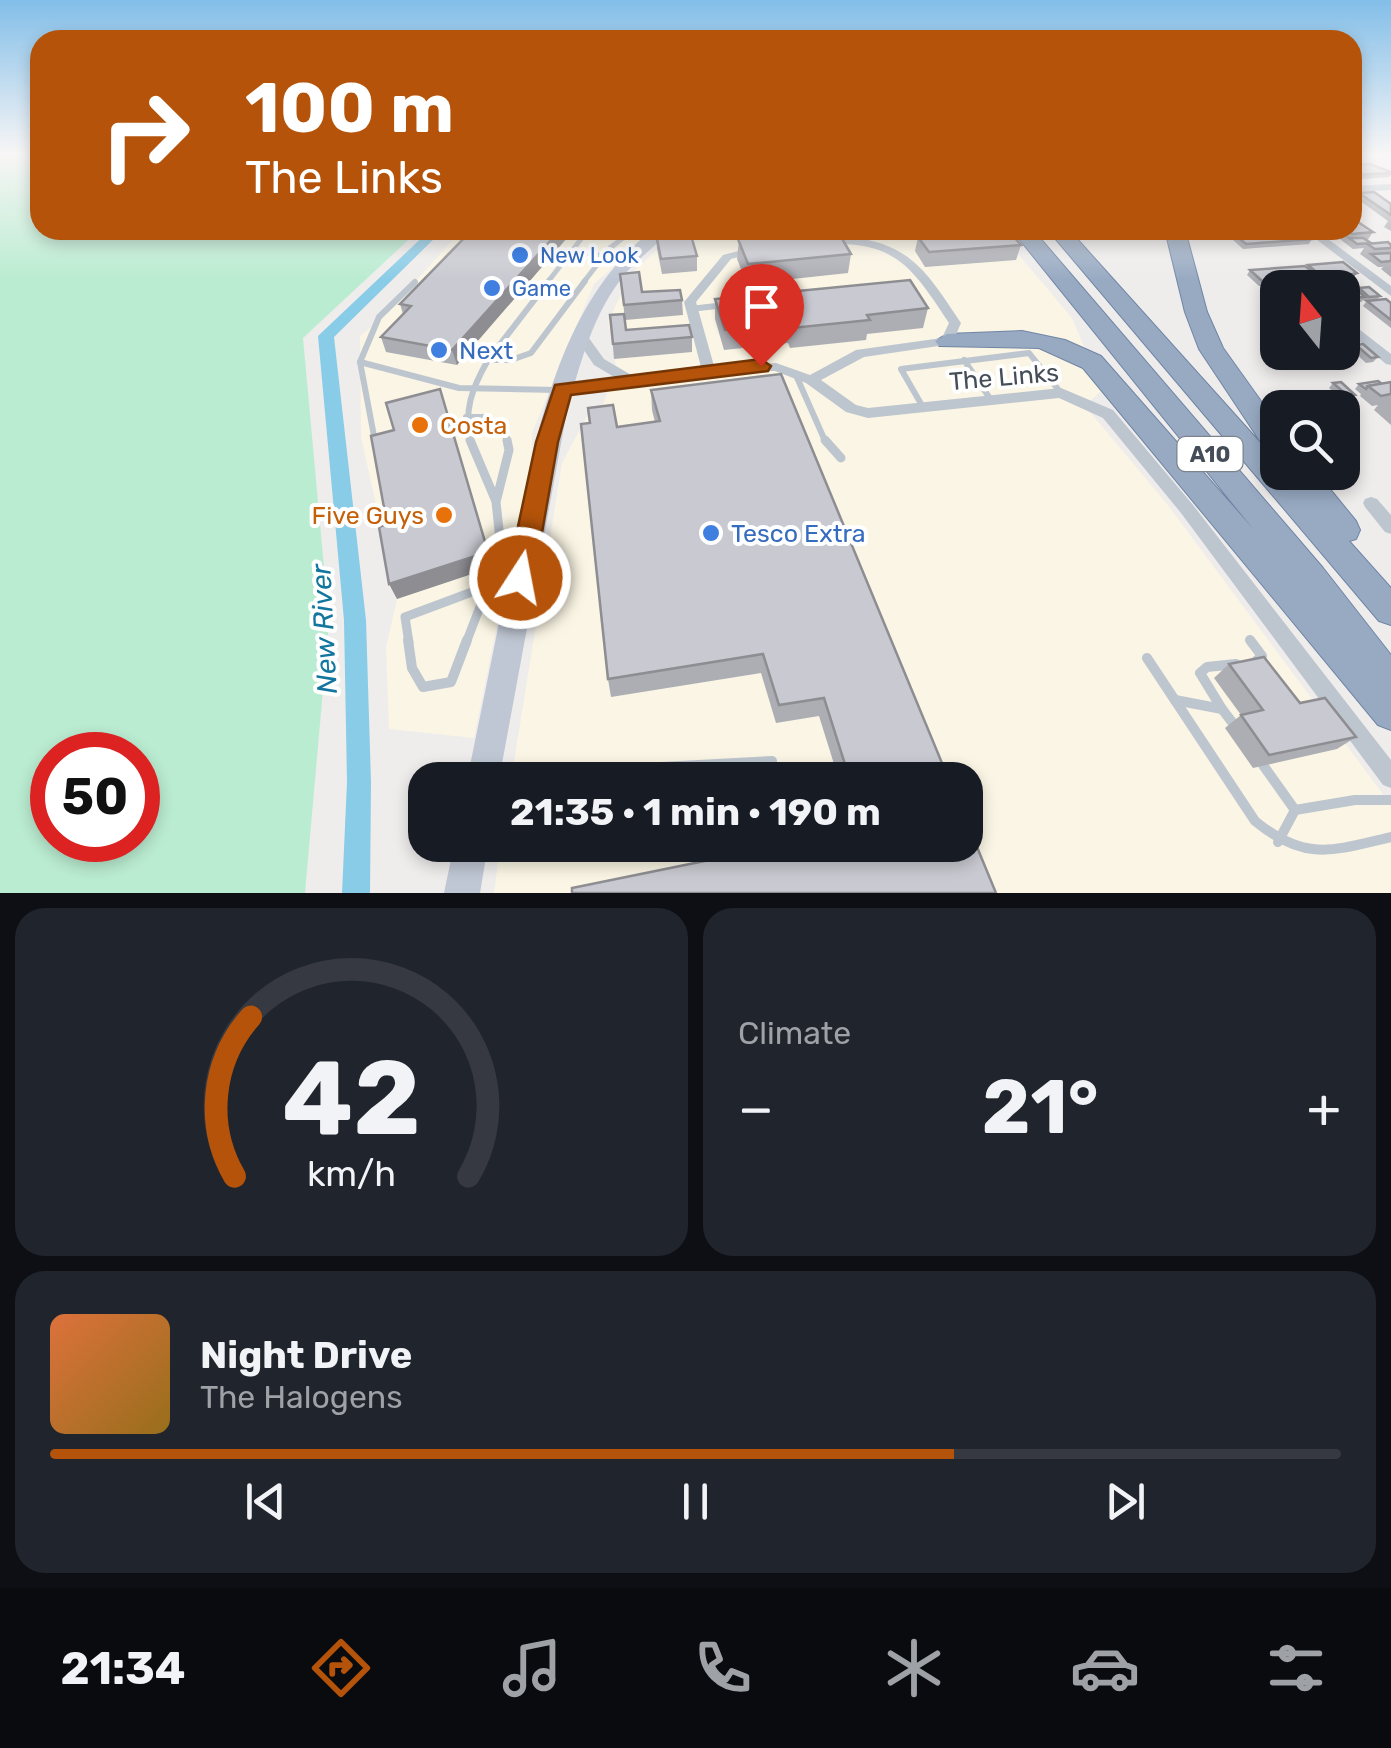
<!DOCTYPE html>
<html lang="en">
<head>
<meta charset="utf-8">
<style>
	:root { --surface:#171b24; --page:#20242c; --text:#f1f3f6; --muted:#9ea1a6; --line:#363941; --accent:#b45309 }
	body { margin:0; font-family:Rubik,sans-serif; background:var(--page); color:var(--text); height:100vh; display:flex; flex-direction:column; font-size:38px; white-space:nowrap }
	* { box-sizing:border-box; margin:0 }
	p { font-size:32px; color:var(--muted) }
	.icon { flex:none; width:55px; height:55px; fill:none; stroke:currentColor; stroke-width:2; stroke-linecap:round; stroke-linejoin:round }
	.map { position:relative; height:893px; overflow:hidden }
	.panel { display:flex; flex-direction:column; gap:15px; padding:15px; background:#0d0f14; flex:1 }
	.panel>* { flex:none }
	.hud { position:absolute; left:30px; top:30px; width:1332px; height:210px; border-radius:30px; box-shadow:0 5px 15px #0003; background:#b45309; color:#fff; overflow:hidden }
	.needle { width:65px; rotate:343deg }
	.buttons { position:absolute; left:1260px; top:270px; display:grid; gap:20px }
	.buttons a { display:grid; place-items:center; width:100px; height:100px; border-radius:20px; background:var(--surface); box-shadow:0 5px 15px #0003; font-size:50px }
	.speed { position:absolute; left:30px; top:732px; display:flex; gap:20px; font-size:50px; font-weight:700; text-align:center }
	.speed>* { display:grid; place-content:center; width:130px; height:130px; border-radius:50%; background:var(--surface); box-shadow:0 5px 15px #0003; line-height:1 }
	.speed .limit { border:15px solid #d22; background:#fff; color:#111 }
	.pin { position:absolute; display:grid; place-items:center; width:85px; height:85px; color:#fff; margin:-102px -42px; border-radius:50% 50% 50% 0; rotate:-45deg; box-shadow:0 0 10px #0007 }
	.pin .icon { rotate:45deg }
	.me { position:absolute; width:110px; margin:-55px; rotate:11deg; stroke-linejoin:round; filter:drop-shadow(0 0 8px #0008) }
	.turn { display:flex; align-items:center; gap:35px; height:210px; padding:0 50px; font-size:45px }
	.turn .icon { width:130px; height:130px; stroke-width:2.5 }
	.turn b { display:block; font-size:70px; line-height:85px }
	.big { font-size:75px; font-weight:700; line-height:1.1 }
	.panel .card { flex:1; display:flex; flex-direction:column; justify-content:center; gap:15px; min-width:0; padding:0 35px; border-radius:30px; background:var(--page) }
	.panel .dial { align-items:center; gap:0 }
	.dial svg { height:260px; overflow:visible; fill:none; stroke:var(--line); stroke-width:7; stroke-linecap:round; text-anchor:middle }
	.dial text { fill:var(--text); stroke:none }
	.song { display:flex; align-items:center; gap:30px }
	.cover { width:120px; height:120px; border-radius:15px; background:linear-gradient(135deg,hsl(20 70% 55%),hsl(40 70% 35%)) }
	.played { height:10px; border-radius:5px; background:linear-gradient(90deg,var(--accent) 70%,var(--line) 70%) }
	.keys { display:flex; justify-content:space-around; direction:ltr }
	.heat { display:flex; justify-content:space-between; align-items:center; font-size:55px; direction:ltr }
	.panel .tiles { flex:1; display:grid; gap:15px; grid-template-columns:1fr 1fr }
	.card:last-child { grid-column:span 2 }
	.trip { position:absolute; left:408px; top:762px; width:575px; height:100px; border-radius:30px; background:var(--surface); box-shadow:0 5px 15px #0003; font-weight:700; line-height:100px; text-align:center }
	.tabs { display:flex; height:160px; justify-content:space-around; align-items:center; background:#090b0e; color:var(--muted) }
	.tabs .icon { width:70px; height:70px }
	.tabs .on { color:var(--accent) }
	.tabs b { font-size:45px; color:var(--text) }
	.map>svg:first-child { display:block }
	.commercial { fill:#faf5e4 }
	.green { fill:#baecd1; fill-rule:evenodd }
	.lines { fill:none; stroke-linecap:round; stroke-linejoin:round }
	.canal { fill:#89cce7; fill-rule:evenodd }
	.trunk-casing { stroke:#7085a5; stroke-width:2 }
	.service-far3 { stroke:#bdc5ce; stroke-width:5 }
	.service-far2 { stroke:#bdc5ce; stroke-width:6 }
	.service-far1 { stroke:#bdc5ce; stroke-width:9 }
	.service { stroke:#bdc5ce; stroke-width:10 }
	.minor { fill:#bdc5ce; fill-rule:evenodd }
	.secondary { fill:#bfc7d4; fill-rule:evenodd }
	.trunk { fill:#98aac2; fill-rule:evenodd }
	.wall { fill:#adaeb4 }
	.shaded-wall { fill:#8d8d92 }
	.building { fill:#c9cad1; stroke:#8d8d92; stroke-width:2.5 }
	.route { fill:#b45309; stroke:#753606; stroke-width:2.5 }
	.shop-dot { fill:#3f7fe0; stroke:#fff; stroke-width:4 }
	.food-dot { fill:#e8710a; stroke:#fff; stroke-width:4 }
	.labels { text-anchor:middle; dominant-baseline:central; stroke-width:8; stroke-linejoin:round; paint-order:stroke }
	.far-shop-label { font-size:22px; fill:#366cbe; stroke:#fff; text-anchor:start }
	.shield { fill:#fff; stroke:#7d838a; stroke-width:2.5 }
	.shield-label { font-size:22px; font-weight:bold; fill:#454e58 }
	.shop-label { font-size:25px; fill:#366cbe; stroke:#fff; text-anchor:start }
	.street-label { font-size:25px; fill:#454e58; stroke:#fff }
	.food-label { font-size:25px; fill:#c56008; stroke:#fff; text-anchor:start }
	.water-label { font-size:28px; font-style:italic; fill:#12769e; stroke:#fff }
</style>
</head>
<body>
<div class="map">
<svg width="1391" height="893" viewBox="0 0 1391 893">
	<rect width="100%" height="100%" fill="#efecec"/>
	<g class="commercial">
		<polygon points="462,230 655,230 594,284 532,433 532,454 474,738 389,729 386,648 397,599 361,437 360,336 380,320"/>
		<polygon points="678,230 998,230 1072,318 1102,390 1085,406 1167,504 1391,805 1391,893 494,893 500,845 965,845 965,780 511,780 562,463 587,416 603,405 616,367 608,321 631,274"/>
	</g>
	<path class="green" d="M0 155H40V230H419L303 338 329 622 305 893H0ZM52 755H138V840H52Z"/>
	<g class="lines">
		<polygon class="canal" points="430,230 443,230 334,337 366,620 371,782 370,893 342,893 347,782 344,620 318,336"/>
		<g class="trunk-casing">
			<g id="trunk">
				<polygon points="1012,230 1033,230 1323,568 1391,655 1391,730 1378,725 1083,368 1039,348 939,346 935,341 947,334 1022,331 1065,340 1101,356 1254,530"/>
				<polygon points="1048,230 1069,230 1264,447 1199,349 1185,312 1165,230 1185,230 1207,312 1223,348 1278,425 1278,456 1270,454 1278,462 1278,472 1316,472 1356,521 1360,530 1356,539 1349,541 1391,588 1391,625 1379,621"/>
			</g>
		</g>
		<g class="service-far3">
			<polyline points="865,240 870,230"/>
			<polyline points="572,251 604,256"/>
			<polyline points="547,283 588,230"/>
			<polyline points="583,283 610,248 633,230"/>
		</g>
		<g class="service-far2">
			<polyline points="549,281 488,360 511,360 531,353 585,281"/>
			<polyline points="415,282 379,317 360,362 459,388 558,390"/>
			<polyline points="690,309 725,305"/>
			<polyline points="964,360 991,400"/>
			<polyline points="360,362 374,436"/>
			<polyline points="795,373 826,443"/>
			<polyline points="924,409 901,369 1029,353 1061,393"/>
			<polyline points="466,417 485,417 504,427 507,443"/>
			<path d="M471 443C463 411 472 388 488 360"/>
		</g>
		<g class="service-far1">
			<polyline points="470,440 495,499"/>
			<polyline points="825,440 841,458"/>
			<polyline points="488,586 503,567 496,502 509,450 507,440"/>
			<polyline points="409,643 405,617 488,586"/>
			<polyline points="466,643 488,586"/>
		</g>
		<g class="service">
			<polyline points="408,640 412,668 423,687 451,682 467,640"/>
			<polyline points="1250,640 1262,656 1255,662"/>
			<path d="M1147 658 1255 821C1305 862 1332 851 1391 837"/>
			<polyline points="1175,700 1222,709 1235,726"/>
			<polyline points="1222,709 1200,673 1207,667 1236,664"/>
			<polyline points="1263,765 1295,810"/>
			<polyline points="493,776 772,761"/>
			<polyline points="1295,810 1355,800 1391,800"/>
			<polyline points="1278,842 1295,810"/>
		</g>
		<g class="minor">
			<polygon points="1391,184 1391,190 1352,192 1352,186"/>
			<polygon points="1304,230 1316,230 1391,286 1391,296"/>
			<path d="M850 237C912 244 928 274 961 323L952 344 864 357 821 380 856 405 868 408 1061 388 1113 410 1193 505 1391 760V788L1383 785 1181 513 1103 418 1059 398 868 418 846 412 806 383 775 371H737L562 395 555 390 562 385 616 378 594 365 575 337 581 333 586 334 604 359 633 376 701 367 684 302 723 255 757 246 763 249 761 251 731 259 696 302 714 366 776 363 810 375 856 350 942 338 949 323C912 267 896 241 824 244L818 241 824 238Z"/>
			<polygon points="1342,316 1391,354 1391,365 1386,364 1342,327"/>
			<polygon points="1371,497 1377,499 1391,515 1391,534 1385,532 1365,507 1363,503 1365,499"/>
		</g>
		<g class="secondary">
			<path d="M652 230H670C656 246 639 258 625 274 593 313 580 364 567 411L499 780H467C482 707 497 634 511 562 535 444 553 310 652 230Z"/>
			<polygon points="454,845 488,845 480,893 444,893"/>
		</g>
		<use href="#trunk" class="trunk"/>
	</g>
	<g class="wall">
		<polygon points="1352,165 1391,172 1391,175 1389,177 1352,180"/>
		<polygon points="1359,193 1391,204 1391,231 1384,227 1388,221 1356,198"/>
		<polygon points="472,230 457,365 386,352 381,337 403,314 400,304"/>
		<polygon points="694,230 731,230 731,234 695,236"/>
		<polygon points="736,230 856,230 856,233 840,234 851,254 848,273 747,284 737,259 739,239"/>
		<polygon points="1250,230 1288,230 1253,232"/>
		<polygon points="1328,230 1373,232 1367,241 1370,244 1391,245 1391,277 1381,269 1383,267 1378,267 1360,254 1364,248 1353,249"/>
		<polygon points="656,234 697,256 697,271 662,274 657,249"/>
		<polygon points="1235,235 1312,239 1309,244 1243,249 1233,240"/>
		<polygon points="918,237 1021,245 1016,260 925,267 915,251"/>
		<polygon points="1308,265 1353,278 1330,283 1316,279 1314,281 1284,283 1283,286 1259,286 1247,275 1250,270 1307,267"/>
		<polygon points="620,274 642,292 682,300 683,315 625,320"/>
		<polygon points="1359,288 1380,296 1377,300 1391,303 1391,328 1363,306 1366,302 1363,300 1361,302 1342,302 1342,291 1357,290"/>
		<polygon points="715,299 928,308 923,328 867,334 866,340 790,348 788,343 724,350 715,319"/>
		<polygon points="1278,308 1278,319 1272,314 1275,309"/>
		<polygon points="610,315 626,330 692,337 692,352 614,359"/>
		<polygon points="1356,345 1378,357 1373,362 1366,363 1352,350"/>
		<polygon points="1313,352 1342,352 1348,357 1344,362 1325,364"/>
		<polygon points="1391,382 1391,425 1374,410 1378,405 1372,406 1360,396 1361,394 1355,389 1359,384"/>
		<polygon points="1333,383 1355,395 1351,400 1344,401 1329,388"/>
		<polygon points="651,390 949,780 839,780 819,716 776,723 761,673 611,697 608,679 617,427 655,422 652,410"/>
		<polygon points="1229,664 1300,703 1356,737 1337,749 1253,768 1225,728 1241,715 1214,678"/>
	</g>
	<g class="shaded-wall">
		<polygon points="560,230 574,230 457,365 452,350"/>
		<polygon points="1357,273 1353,278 1330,283 1334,278"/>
		<polygon points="440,389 493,567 397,599 389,584"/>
	</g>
	<g class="building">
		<polygon points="1370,164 1391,172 1391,173 1352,175 1352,165"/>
		<polygon points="1374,192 1391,204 1391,215 1359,193"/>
		<polygon points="1352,218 1373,232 1352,234 1348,230 1352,230"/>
		<polygon points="472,230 560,230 452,350 381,337 411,306 400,304"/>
		<polygon points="791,230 837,230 851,254 748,264 738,239 771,236 770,232"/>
		<polygon points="1008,230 1021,245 929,252 918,237"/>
		<polygon points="1300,230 1312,239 1246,244 1235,235"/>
		<polygon points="690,232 697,256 661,259 656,234"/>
		<polygon points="1349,238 1363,238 1371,243 1357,244"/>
		<polygon points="1388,242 1391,245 1391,248 1375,249 1367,244"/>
		<polygon points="1391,253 1391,261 1381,262 1371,254"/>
		<polygon points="1343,262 1357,273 1334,278 1321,276 1308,265"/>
		<polygon points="1305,266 1318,276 1283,279 1286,281 1262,281 1250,270"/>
		<polygon points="639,272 642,292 680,290 682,300 624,305 620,274"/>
		<polygon points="910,280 928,308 867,315 870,320 792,328 790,323 725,330 715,299"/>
		<polygon points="1314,282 1322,288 1296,288 1291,284"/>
		<polygon points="1369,287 1380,296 1369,297 1359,288"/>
		<polygon points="1357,290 1365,297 1347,298 1342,294 1342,291"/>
		<polygon points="1386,299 1391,303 1391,320 1367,301"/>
		<polygon points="624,314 626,330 689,325 692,337 613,344 610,315"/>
		<polygon points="1363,344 1378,357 1371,358 1356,345"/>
		<polygon points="1322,352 1342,352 1348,357 1329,359"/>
		<polygon points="781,374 949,780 850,780 824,698 779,705 763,654 608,679 581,424 590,423 588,408 613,405 617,427 660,421 651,390"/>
		<polygon points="1378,381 1382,384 1368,386 1366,389 1359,384"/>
		<polygon points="1341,382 1355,395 1348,396 1333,383"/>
		<polygon points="1391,382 1391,394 1381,396 1368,386"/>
		<polygon points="440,389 488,552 389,584 379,527 387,524 371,436 394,430 386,403"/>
		<polygon points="1264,657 1300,703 1325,698 1356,737 1269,755 1241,715 1263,710 1229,664"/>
		<polygon points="965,818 996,893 572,893 572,888 783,845 965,845"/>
	</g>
	<linearGradient id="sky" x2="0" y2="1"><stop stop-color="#82bee8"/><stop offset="0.55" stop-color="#f8f6f6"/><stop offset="1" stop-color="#f8f6f6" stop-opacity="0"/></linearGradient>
	<rect width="1391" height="280" fill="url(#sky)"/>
	<polygon class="route" points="761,359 771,366 768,371 571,395 558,442 534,578 530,586 520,589 511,586 507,578 536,442 555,385"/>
	<g class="shop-dot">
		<circle cx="520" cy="255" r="10"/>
		<circle cx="492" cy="288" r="10"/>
		<circle cx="439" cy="350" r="10"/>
		<circle cx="711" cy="533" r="10"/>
	</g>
	<g class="food-dot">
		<circle cx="420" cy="425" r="10"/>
		<circle cx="444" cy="515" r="10"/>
	</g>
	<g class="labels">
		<g class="far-shop-label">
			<text x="540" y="255">New Look</text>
			<text x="512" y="288">Game</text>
		</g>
		<rect class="shield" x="1177.5" y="437" width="65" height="34" rx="8"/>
		<g class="shield-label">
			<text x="1210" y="454">A10</text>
		</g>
		<g class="shop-label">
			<text x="459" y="350">Next</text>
			<text x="731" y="533">Tesco Extra</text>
		</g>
		<g class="street-label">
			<text transform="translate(1004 377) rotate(-5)">The Links</text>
		</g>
		<g class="food-label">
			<text x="440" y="425">Costa</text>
			<text x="424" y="515" text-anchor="end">Five Guys</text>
		</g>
		<g class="water-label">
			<text transform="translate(324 629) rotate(-93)">New River</text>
		</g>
	</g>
</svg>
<div class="buttons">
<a><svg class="needle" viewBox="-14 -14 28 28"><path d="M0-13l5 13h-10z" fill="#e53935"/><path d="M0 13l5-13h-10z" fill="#9ea1a6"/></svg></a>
<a><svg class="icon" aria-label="search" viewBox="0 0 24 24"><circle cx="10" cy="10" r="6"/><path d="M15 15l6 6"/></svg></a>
</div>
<div class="speed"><div class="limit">50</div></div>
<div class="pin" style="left:761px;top:366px;background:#d93025"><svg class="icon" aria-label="arrive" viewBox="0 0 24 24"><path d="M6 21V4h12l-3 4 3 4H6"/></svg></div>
<svg class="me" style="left:520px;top:578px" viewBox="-20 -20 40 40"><circle r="17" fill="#b45309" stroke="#fff" stroke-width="3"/><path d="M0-11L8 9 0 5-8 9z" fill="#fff"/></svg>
<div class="trip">21:35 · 1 min · 190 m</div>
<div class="hud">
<div class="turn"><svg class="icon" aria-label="right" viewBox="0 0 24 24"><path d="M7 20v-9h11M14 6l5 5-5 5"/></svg><div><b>100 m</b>The Links</div></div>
</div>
</div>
<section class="panel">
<div class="tiles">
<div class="card dial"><svg viewBox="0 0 100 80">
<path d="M14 69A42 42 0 1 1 86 69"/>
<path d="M14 69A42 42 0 0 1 19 20" stroke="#b45309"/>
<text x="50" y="56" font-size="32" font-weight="700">42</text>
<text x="50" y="72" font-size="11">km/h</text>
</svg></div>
<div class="card"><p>Climate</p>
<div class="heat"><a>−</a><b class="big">21°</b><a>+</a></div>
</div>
<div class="card">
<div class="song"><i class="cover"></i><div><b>Night Drive</b><p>The Halogens</p></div></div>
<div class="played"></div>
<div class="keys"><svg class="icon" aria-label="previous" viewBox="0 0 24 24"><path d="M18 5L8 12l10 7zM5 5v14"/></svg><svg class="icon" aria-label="pause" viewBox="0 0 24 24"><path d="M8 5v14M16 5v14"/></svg><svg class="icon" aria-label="next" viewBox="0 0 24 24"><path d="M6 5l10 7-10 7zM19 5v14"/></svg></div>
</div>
</div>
</section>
<nav class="tabs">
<b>21:34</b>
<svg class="icon on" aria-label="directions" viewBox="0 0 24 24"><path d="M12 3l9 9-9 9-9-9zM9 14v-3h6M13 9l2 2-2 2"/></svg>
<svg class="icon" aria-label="music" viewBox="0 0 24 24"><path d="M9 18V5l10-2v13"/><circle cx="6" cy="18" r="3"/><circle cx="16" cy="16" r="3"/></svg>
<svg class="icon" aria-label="phone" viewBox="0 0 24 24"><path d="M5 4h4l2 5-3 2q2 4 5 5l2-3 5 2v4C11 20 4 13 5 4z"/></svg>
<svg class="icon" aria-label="climate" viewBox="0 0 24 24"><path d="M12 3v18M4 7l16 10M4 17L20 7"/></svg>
<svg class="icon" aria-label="car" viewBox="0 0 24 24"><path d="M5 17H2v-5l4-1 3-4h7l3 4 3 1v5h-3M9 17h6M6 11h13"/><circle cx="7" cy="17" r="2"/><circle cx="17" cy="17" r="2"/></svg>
<svg class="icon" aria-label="filters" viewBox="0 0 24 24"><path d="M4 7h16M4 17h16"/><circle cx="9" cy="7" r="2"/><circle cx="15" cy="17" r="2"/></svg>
</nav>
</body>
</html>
